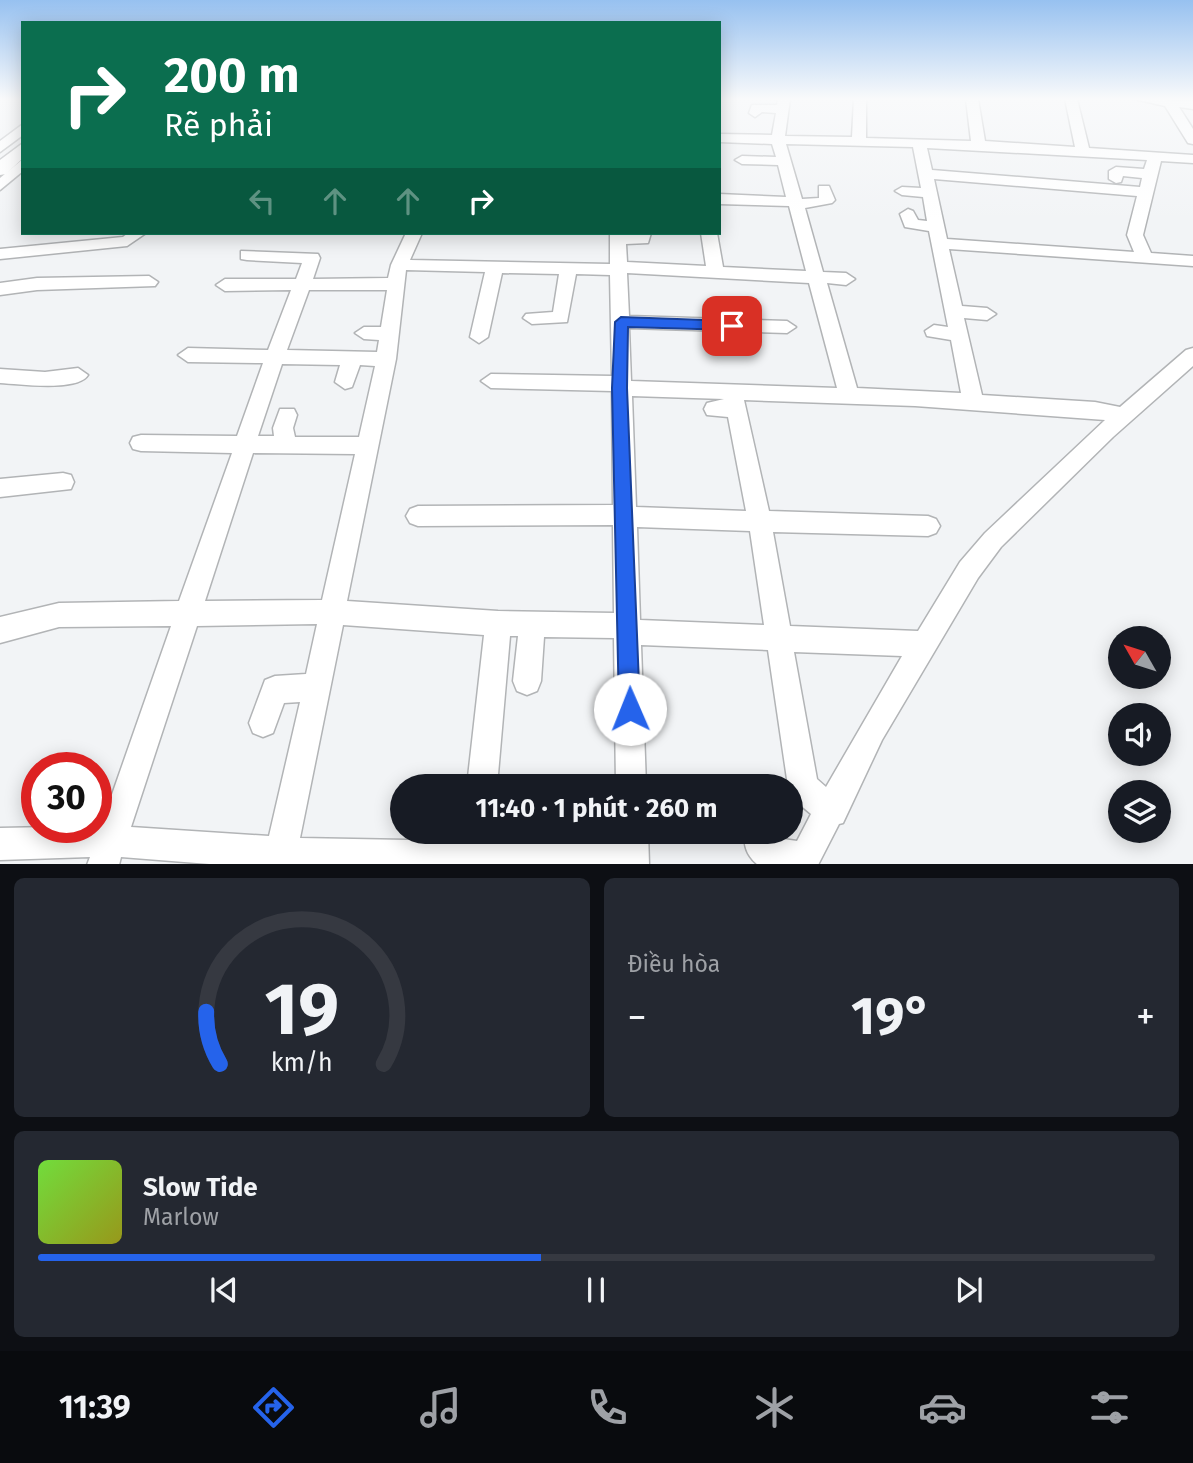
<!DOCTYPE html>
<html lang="vi">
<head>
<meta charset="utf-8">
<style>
	:root { --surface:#171b24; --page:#242831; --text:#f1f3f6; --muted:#9ea1a6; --line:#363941; --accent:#2563eb }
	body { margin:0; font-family:"Fira Sans",sans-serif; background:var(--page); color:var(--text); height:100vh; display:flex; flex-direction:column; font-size:26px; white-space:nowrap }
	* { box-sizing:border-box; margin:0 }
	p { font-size:23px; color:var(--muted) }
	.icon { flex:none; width:38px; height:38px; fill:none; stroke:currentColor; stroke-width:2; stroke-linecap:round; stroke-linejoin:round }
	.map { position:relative; height:864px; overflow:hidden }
	.sheet { display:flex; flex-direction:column; gap:14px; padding:14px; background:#0d0f14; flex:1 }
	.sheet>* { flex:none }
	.top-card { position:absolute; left:21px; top:21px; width:700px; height:214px; border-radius:0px; box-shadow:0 4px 18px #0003; background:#0b6e4f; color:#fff; overflow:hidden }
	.needle { width:46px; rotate:309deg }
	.tools { position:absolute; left:1108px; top:626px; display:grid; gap:14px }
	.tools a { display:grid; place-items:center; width:63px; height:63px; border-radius:50%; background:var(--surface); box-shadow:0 4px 18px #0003; font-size:35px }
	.speed { position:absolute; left:21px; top:752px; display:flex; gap:14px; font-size:35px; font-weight:700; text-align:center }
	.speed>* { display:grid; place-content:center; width:91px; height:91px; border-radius:50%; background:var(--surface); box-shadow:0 4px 18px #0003; line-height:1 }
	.speed .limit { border:10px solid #d22; background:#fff; color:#111 }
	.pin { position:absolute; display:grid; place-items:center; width:60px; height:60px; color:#fff; margin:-30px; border-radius:14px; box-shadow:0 4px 10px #0006 }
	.me { position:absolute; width:77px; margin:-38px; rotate:359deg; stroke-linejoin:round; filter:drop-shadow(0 0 5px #0008) }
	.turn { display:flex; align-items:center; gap:24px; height:147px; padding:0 28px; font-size:32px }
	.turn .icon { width:91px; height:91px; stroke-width:2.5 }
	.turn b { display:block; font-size:49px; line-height:60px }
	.lanes { display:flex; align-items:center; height:66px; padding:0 28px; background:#0003; justify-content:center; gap:35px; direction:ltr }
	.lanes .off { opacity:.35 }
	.big { font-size:52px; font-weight:700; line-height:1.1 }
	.sheet .card { flex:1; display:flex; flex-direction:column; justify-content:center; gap:10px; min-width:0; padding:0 24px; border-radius:10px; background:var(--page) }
	.sheet .dial { align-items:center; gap:0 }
	.dial svg { height:182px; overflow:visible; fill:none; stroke:var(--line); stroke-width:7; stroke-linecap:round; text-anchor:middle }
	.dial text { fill:var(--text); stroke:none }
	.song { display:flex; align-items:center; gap:21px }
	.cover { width:84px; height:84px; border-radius:10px; background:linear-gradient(135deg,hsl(100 70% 55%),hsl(60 70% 35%)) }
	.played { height:7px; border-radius:4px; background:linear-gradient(90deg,var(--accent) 45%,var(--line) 45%) }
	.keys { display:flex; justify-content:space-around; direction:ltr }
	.heat { display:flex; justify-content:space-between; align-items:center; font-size:38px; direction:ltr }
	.sheet .tiles { flex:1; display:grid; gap:14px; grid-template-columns:1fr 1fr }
	.card:last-child { grid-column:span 2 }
	.trip { position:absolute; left:390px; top:774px; width:413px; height:70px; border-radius:35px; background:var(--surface); box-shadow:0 4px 18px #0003; font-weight:700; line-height:70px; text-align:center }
	.menu { display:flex; height:112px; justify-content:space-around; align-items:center; background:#090b0e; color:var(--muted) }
	.menu .icon { width:49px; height:49px }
	.menu .selected { color:var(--accent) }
	.menu b { font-size:32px; color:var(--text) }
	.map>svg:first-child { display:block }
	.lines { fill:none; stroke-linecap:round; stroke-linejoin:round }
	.minor-casing { stroke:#b2b4b6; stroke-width:3 }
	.major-casing { stroke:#b2b4b6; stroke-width:3 }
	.minor { fill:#fff; fill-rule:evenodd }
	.major { fill:#fff; fill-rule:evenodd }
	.route { fill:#2563eb; stroke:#184099; stroke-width:2 }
</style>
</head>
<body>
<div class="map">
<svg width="1193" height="865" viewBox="0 0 1193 865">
	<rect width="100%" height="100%" fill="#f2f4f6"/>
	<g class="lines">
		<g class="minor-casing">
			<g id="minor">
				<path d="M778 99H790L785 136 852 137 854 99H866V138L971 141 966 99H978L985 141 1075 147 1065 99H1077L1089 148 1193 155V163L1161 161 1143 235 1151 253 1193 256V266L949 249 962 306 987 308 996 314 987 320 964 318 982 395 1095 402 1120 407 1186 350 1193 348V366L1113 437 1001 547 978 578 882 740 843 823 839 824 818 865H758C746 855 744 846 744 831H776V838L797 841 811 814 792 798 791 786H788L768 650 641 645 646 786H616L614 638 544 637 541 681 537 691 527 695 517 691 513 681 518 636H510L497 786H467L484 635 343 625 300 838 461 841V831H492V841L617 844V831H648L649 865H222L121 857 119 865H87L90 857 0 860V828L101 826 171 626 59 627 0 643V617L59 603 179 601 232 453 141 451 133 449 130 443 133 437 141 435 237 436 263 363 188 362 178 355 188 348 268 350 291 290 225 291 216 285 225 279H296L302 263 247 260 241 259V251L318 254 320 258 313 279 388 278 391 265 406 233H422L410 260 610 264V233H651L648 243 626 244 627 262 706 266 701 233H717L723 267 806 271 789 206 719 204V194L786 197 778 165 742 164 735 160 742 156 776 157 772 144 719 142V134L772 135 776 113 762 112 755 117 749 113 752 105H777ZM786 144 913 147 921 188 902 187 895 191 902 195 923 197 927 221 918 220 913 211 908 209 900 214 905 227 929 231 948 327 934 325 925 331 927 336 951 340 961 393 857 388 827 283 846 285 855 279 846 273 823 272 805 208 832 203 835 200 829 186H819V198L802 199ZM927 148 1147 160 1144 169 1116 167 1109 171V179L1116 183 1121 182 1123 176 1142 178 1140 187 932 170ZM934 179 1137 196 1127 235 1134 252 947 239ZM406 270 485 272 470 337 479 343 488 337 502 273 559 274 553 312 526 314 523 318 532 324 567 322 576 274 610 275 612 376 491 374 481 381 491 388 612 391 613 505 418 506 410 509 406 516 410 523 418 526 613 525 614 613 498 611 347 601 396 359ZM627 273 809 283 837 388 631 381 629 328 787 333 796 327 787 321 629 316ZM309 290H387L381 327H364L355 333 364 339 379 340 377 352 287 350ZM282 364 340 365 335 382 345 389 352 387 360 365 375 366 359 437H295L293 428 297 415 294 409H280L273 428 274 436H258ZM632 396 724 399 707 403 704 409 707 415 728 417 746 511 636 507ZM744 400 915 406 1105 420 985 533 960 562 918 631 790 626 773 532 928 536 936 533 940 526 936 519 928 516 769 511ZM253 453 355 454 322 600 205 601ZM637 527 750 531 764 625 640 620ZM317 624 306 674 275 676 265 680 249 723 253 733 263 737 273 733 284 703 300 702 269 836 131 827 197 626ZM794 652 902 656 826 787 817 779Z"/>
				<polygon points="1134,99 1193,101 1193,109 1179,107 1193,129 1193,144 1188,143 1165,106"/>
				<polygon points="23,124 23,135 0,152 0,141"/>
				<polygon points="23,159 23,171 0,190 0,178"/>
				<polygon points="128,233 146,233 127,246 0,259 0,249 123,237"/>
				<polygon points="149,276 158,282 155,286 37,290 0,295 0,283 37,278"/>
				<path d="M78 368 88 375C78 392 18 384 0 383V369L45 372Z"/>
				<polygon points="63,473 71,475 74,482 71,489 0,497 0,479"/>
			</g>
		</g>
		<g class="major-casing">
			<polygon id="major" points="23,143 23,158 6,174 0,175 0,160"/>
		</g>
		<use href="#minor" class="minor"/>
		<use href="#major" class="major"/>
	</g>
	<linearGradient id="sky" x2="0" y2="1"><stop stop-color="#97c1f0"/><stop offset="0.45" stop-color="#f9fafb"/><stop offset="1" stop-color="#f9fafb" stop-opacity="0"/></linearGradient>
	<rect width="1193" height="220" fill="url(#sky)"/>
	<polygon class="route" points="621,317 732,321 739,326 732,330 628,327 627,388 640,709 637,717 630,720 622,717 619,709 612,388 615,322"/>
</svg>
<div class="tools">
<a><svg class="needle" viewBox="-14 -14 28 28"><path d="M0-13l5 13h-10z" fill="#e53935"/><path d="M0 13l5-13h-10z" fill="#9ea1a6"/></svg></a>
<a><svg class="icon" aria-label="sound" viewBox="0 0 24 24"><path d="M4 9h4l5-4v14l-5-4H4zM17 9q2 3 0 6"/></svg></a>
<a><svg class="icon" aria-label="layers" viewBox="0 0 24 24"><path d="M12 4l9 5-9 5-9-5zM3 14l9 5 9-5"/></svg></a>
</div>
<div class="speed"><div class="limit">30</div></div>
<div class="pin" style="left:732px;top:326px;background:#d93025"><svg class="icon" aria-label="arrive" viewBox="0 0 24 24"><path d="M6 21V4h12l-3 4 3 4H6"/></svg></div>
<svg class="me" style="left:630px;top:709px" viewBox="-20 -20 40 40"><circle r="19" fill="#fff"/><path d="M0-13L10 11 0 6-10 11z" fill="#2563eb"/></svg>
<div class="trip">11:40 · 1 phút · 260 m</div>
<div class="top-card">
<div class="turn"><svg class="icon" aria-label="right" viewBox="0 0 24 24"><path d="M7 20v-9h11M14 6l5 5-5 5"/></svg><div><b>200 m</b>Rẽ phải</div></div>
<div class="lanes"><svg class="icon off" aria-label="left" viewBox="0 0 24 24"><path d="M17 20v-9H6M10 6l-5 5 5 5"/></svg><svg class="icon off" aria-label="ahead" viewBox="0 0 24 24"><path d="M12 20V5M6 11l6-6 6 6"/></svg><svg class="icon off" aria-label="ahead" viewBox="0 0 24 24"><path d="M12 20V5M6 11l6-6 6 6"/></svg><svg class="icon" aria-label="right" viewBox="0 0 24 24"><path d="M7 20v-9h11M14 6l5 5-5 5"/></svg></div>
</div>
</div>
<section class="sheet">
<div class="tiles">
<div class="card dial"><svg viewBox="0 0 100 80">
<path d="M14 69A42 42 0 1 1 86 69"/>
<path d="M14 69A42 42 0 0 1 8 46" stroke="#2563eb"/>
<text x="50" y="56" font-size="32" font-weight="700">19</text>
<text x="50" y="72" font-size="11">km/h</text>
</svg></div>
<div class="card"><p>Điều hòa</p>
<div class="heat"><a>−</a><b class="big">19°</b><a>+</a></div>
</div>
<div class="card">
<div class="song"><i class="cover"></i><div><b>Slow Tide</b><p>Marlow</p></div></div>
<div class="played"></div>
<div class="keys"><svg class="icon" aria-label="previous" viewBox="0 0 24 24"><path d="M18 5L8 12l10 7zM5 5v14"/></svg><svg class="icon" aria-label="pause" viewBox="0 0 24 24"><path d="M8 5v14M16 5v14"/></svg><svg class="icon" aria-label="next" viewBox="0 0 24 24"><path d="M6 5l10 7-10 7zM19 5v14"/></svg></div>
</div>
</div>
</section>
<nav class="menu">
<b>11:39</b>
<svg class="icon selected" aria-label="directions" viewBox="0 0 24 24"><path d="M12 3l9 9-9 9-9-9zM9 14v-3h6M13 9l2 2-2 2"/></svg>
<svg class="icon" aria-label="music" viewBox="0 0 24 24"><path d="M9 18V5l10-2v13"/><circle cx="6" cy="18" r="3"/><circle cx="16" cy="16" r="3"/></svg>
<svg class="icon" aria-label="phone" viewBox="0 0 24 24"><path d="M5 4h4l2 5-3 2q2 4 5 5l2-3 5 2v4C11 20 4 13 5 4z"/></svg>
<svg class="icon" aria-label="climate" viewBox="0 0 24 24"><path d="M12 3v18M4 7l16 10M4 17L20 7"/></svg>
<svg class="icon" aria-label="car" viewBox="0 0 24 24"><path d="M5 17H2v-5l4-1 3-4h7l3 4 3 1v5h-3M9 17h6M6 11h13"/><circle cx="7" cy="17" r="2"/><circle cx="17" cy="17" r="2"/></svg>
<svg class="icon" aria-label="filters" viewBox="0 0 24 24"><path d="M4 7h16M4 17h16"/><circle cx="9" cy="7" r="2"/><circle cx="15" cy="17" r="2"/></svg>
</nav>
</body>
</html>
